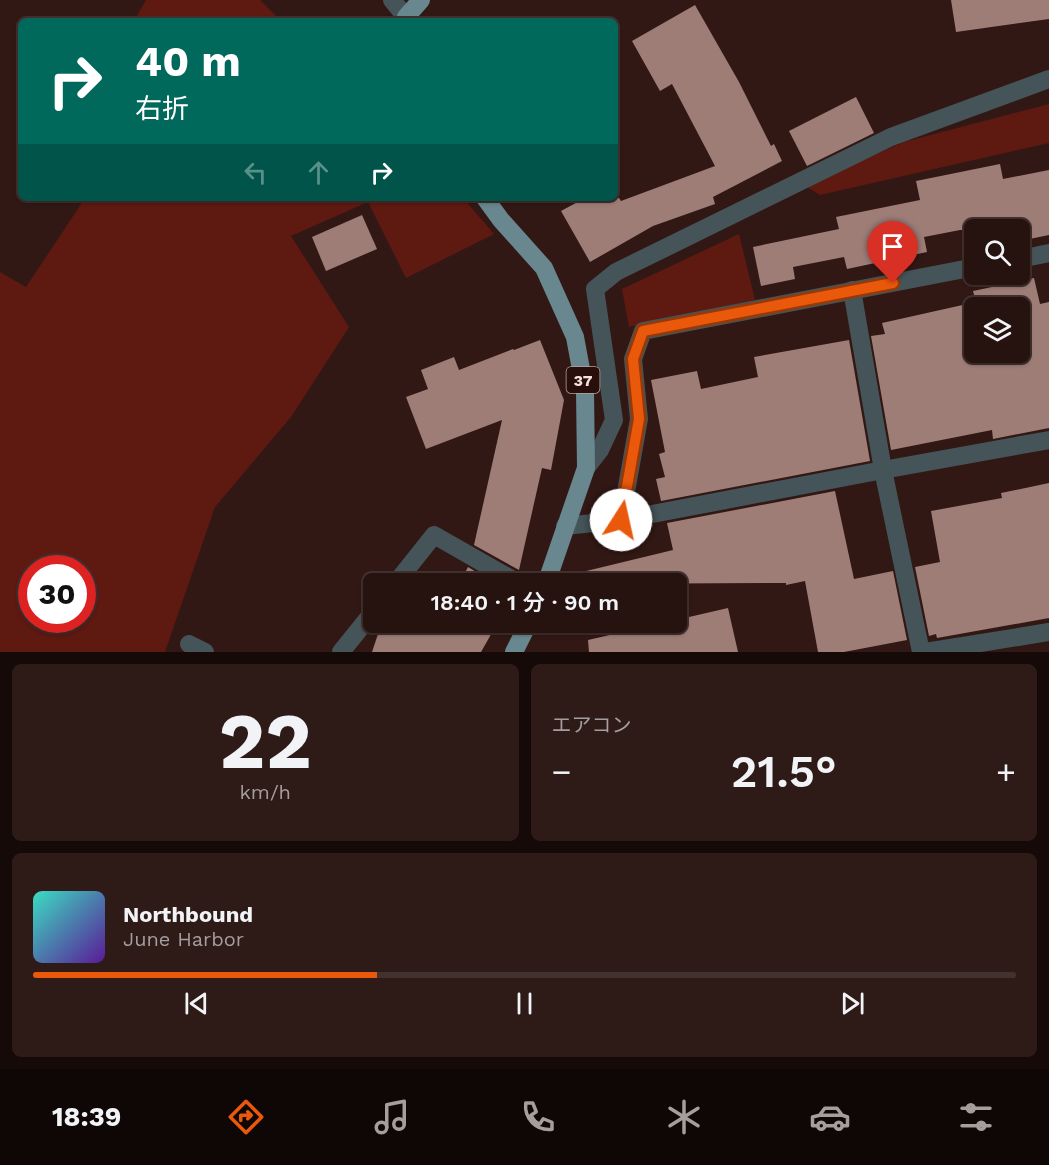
<!DOCTYPE html>
<html lang="ja">
<head>
<meta charset="utf-8">
<style>
	:root { --surface:#26120f; --page:#2e1b18; --text:#f1f3f6; --muted:#a49e9e; --line:#42322f; --accent:#ea580c }
	body { margin:0; font-family:"Work Sans","Noto Sans JP",sans-serif; background:var(--page); color:var(--text); height:100vh; display:flex; flex-direction:column; font-size:22px; white-space:nowrap }
	* { box-sizing:border-box; margin:0 }
	p { font-size:20px; color:var(--muted) }
	.icon { flex:none; width:33px; height:33px; fill:none; stroke:currentColor; stroke-width:2; stroke-linecap:round; stroke-linejoin:round }
	.map { position:relative; height:652px; overflow:hidden }
	.sheet { display:flex; flex-direction:column; gap:12px; padding:12px; background:#150a08; flex:1 }
	.sheet>* { flex:none }
	.top-card { position:absolute; left:18px; top:18px; width:600px; height:183px; border-radius:9px; box-shadow:0 2px 4px #0004,0 0 0 2px var(--line); background:#00695c; color:#fff; overflow:hidden }
	.fabs { position:absolute; left:964px; top:219px; display:grid; gap:12px }
	.fabs a { display:grid; place-items:center; width:66px; height:66px; border-radius:9px; background:var(--surface); box-shadow:0 2px 4px #0004,0 0 0 2px var(--line); font-size:30px }
	.speed { position:absolute; left:18px; top:555px; display:flex; gap:12px; font-size:30px; font-weight:700; text-align:center }
	.speed>* { display:grid; place-content:center; width:78px; height:78px; border-radius:50%; background:var(--surface); box-shadow:0 2px 4px #0004,0 0 0 2px var(--line); line-height:1 }
	.speed .limit { border:9px solid #d22; background:#fff; color:#111 }
	.pin { position:absolute; display:grid; place-items:center; width:51px; height:51px; color:#fff; margin:-62px -26px; border-radius:50% 50% 50% 0; rotate:-45deg; box-shadow:0 0 6px #0007 }
	.pin .icon { rotate:45deg }
	.me { position:absolute; width:66px; margin:-33px; rotate:10deg; stroke-linejoin:round; filter:drop-shadow(0 0 4px #0008) }
	.turn { display:flex; align-items:center; gap:21px; height:126px; padding:0 18px; font-size:27px }
	.turn .icon { width:78px; height:78px; stroke-width:2.5 }
	.turn b { display:block; font-size:42px; line-height:51px }
	.lanes { display:flex; align-items:center; height:57px; padding:0 18px; background:#0003; justify-content:center; gap:30px; direction:ltr }
	.lanes .off { opacity:.35 }
	.big { font-size:45px; font-weight:600; line-height:1.1 }
	.sheet .tile { flex:1; display:flex; flex-direction:column; justify-content:center; gap:9px; min-width:0; padding:0 21px; border-radius:9px; background:var(--page) }
	.sheet .dial { align-items:center; gap:0 }
	.dial b { font-size:78px; line-height:1 }
	.song { display:flex; align-items:center; gap:18px }
	.cover { width:72px; height:72px; border-radius:9px; background:linear-gradient(135deg,hsl(170 70% 55%),hsl(270 70% 35%)) }
	.played { height:6px; border-radius:3px; background:linear-gradient(90deg,var(--accent) 35%,var(--line) 35%) }
	.keys { display:flex; justify-content:space-around; direction:ltr }
	.heat { display:flex; justify-content:space-between; align-items:center; font-size:33px; direction:ltr }
	.sheet .tiles { flex:1; display:grid; gap:12px; grid-template-columns:1fr 1fr }
	.tile:last-child { grid-column:span 2 }
	.trip { position:absolute; left:363px; top:573px; width:324px; height:60px; border-radius:9px; background:var(--surface); box-shadow:0 2px 4px #0004,0 0 0 2px var(--line); font-weight:600; line-height:60px; text-align:center }
	.tab-bar { display:flex; height:96px; justify-content:space-around; align-items:center; background:#0f0706; color:var(--muted) }
	.tab-bar .icon { width:42px; height:42px }
	.tab-bar .active { color:var(--accent) }
	.tab-bar b { font-size:27px; color:var(--text) }
	.map>svg:first-child { display:block }
	.green { fill:#5e1911; fill-rule:evenodd }
	.building { fill:#9e7d77; fill-rule:evenodd }
	.lines { fill:none; stroke-linecap:round; stroke-linejoin:round }
	.street { stroke:#455458; stroke-width:18 }
	.primary { stroke:#68878f; stroke-width:18 }
	.route-casing { stroke:#983908; stroke-width:15 }
	.route { stroke:#ea580c; stroke-width:10 }
	.labels { text-anchor:middle; dominant-baseline:central; stroke-width:6; stroke-linejoin:round; paint-order:stroke }
	.shield { fill:#280f0b; stroke:#b8a39f; stroke-width:1.5 }
	.shield-label { font-size:16px; font-weight:bold; fill:#f5e2de }
</style>
</head>
<body>
<div class="map">
<svg width="1049" height="652" viewBox="0 0 1049 652">
	<rect width="100%" height="100%" fill="#321814"/>
	<g class="green">
		<polygon points="146,0 260,0 281,21 134,21"/>
		<polygon points="1049,104 1049,143 820,195 804,185 904,142"/>
		<path d="M85 198H463L494 234 406 278 368 202 291 236 349 327 291 417 215 507 165 652H0V272L26 287ZM32 568H82V620H32Z"/>
		<polygon points="739,234 755,300 629,327 622,289"/>
	</g>
	<g class="building">
		<polygon points="951,0 1049,0 1049,19 956,32"/>
		<polygon points="695,5 739,82 771,146 774,144 782,161 713,197 715,204 653,226 590,262 561,211 585,198 619,198 621,201 715,166 672,84 660,91 632,41"/>
		<polygon points="856,97 874,133 807,166 789,131"/>
		<polygon points="1000,164 1003,179 1049,170 1049,235 1020,241 1020,230 960,230 924,237 927,252 847,269 844,257 793,267 795,279 761,286 753,247 839,229 836,217 920,200 916,181"/>
		<polygon points="362,215 377,249 326,271 312,237"/>
		<path d="M1034 278 1040 304 1049 302V428L993 439 992 430 891 450 871 336 885 334 882 323 976 302 973 291ZM975 308H1020V352H975Z"/>
		<polygon points="540,340 564,400 551,470 542,468 519,570 474,545 502,420 426,449 406,397 428,389 421,370 454,357 459,370 513,349 514,350"/>
		<polygon points="849,340 870,461 661,501 656,479 665,477 659,454 665,452 651,380 697,371 701,389 758,377 754,357"/>
		<polygon points="1049,483 1049,618 937,638 936,634 929,636 915,567 940,562 931,511 1002,498 1001,493"/>
		<polygon points="835,491 854,579 893,571 907,640 844,652 818,652 805,581 786,585 786,583 579,584 578,573 673,550 667,523"/>
		<polygon points="468,567 496,584 459,584"/>
		<polygon points="728,608 738,652 589,652 588,640 666,622 676,622 676,620"/>
		<polygon points="382,622 498,622 481,652 372,652"/>
	</g>
	<g class="lines">
		<g class="street">
			<polyline points="392,0 406,17"/>
			<polyline points="1020,259 1049,253"/>
			<polyline points="852,290 883,470 921,652"/>
			<polyline points="586,468 600,450 614,420 595,289 616,272 891,137 1049,79"/>
			<polyline points="621,520 639,419 633,359 643,331 975,267"/>
			<polyline points="565,526 621,520 883,470 1049,440"/>
			<polyline points="395,584 434,535 520,584"/>
			<polyline points="189,644 205,652"/>
			<polyline points="341,652 374,611"/>
			<polyline points="925,652 1049,632"/>
		</g>
		<g class="primary">
			<polyline points="406,21 406,17 421,0"/>
			<polyline points="485,198 501,220 544,268 575,337 585,391 586,468 546,584"/>
			<polyline points="514,652 529,622"/>
		</g>
	</g>
	<g class="lines">
		<g class="route-casing">
			<polyline id="route" points="621,520 639,419 633,359 643,331 893,283"/>
		</g>
		<use href="#route" class="route"/>
	</g>
	<g class="labels">
		<rect class="shield" x="566.5" y="367" width="33" height="26" rx="4.5"/>
		<g class="shield-label">
			<text x="583" y="380">37</text>
		</g>
	</g>
</svg>
<div class="fabs">
<a><svg class="icon" aria-label="search" viewBox="0 0 24 24"><circle cx="10" cy="10" r="6"/><path d="M15 15l6 6"/></svg></a>
<a><svg class="icon" aria-label="layers" viewBox="0 0 24 24"><path d="M12 4l9 5-9 5-9-5zM3 14l9 5 9-5"/></svg></a>
</div>
<div class="speed"><div class="limit">30</div></div>
<div class="pin" style="left:893px;top:283px;background:#d93025"><svg class="icon" aria-label="arrive" viewBox="0 0 24 24"><path d="M6 21V4h12l-3 4 3 4H6"/></svg></div>
<svg class="me" style="left:621px;top:520px" viewBox="-20 -20 40 40"><circle r="19" fill="#fff"/><path d="M0-13L10 11 0 6-10 11z" fill="#ea580c"/></svg>
<div class="trip">18:40 · 1 分 · 90 m</div>
<div class="top-card">
<div class="turn"><svg class="icon" aria-label="right" viewBox="0 0 24 24"><path d="M7 20v-9h11M14 6l5 5-5 5"/></svg><div><b>40 m</b>右折</div></div>
<div class="lanes"><svg class="icon off" aria-label="left" viewBox="0 0 24 24"><path d="M17 20v-9H6M10 6l-5 5 5 5"/></svg><svg class="icon off" aria-label="ahead" viewBox="0 0 24 24"><path d="M12 20V5M6 11l6-6 6 6"/></svg><svg class="icon" aria-label="right" viewBox="0 0 24 24"><path d="M7 20v-9h11M14 6l5 5-5 5"/></svg></div>
</div>
</div>
<section class="sheet">
<div class="tiles">
<div class="tile dial"><b>22</b><p>km/h</p></div>
<div class="tile"><p>エアコン</p>
<div class="heat"><a>−</a><b class="big">21.5°</b><a>+</a></div>
</div>
<div class="tile">
<div class="song"><i class="cover"></i><div><b>Northbound</b><p>June Harbor</p></div></div>
<div class="played"></div>
<div class="keys"><svg class="icon" aria-label="previous" viewBox="0 0 24 24"><path d="M18 5L8 12l10 7zM5 5v14"/></svg><svg class="icon" aria-label="pause" viewBox="0 0 24 24"><path d="M8 5v14M16 5v14"/></svg><svg class="icon" aria-label="next" viewBox="0 0 24 24"><path d="M6 5l10 7-10 7zM19 5v14"/></svg></div>
</div>
</div>
</section>
<nav class="tab-bar">
<b>18:39</b>
<svg class="icon active" aria-label="directions" viewBox="0 0 24 24"><path d="M12 3l9 9-9 9-9-9zM9 14v-3h6M13 9l2 2-2 2"/></svg>
<svg class="icon" aria-label="music" viewBox="0 0 24 24"><path d="M9 18V5l10-2v13"/><circle cx="6" cy="18" r="3"/><circle cx="16" cy="16" r="3"/></svg>
<svg class="icon" aria-label="phone" viewBox="0 0 24 24"><path d="M5 4h4l2 5-3 2q2 4 5 5l2-3 5 2v4C11 20 4 13 5 4z"/></svg>
<svg class="icon" aria-label="climate" viewBox="0 0 24 24"><path d="M12 3v18M4 7l16 10M4 17L20 7"/></svg>
<svg class="icon" aria-label="car" viewBox="0 0 24 24"><path d="M5 17H2v-5l4-1 3-4h7l3 4 3 1v5h-3M9 17h6M6 11h13"/><circle cx="7" cy="17" r="2"/><circle cx="17" cy="17" r="2"/></svg>
<svg class="icon" aria-label="filters" viewBox="0 0 24 24"><path d="M4 7h16M4 17h16"/><circle cx="9" cy="7" r="2"/><circle cx="15" cy="17" r="2"/></svg>
</nav>
</body>
</html>
